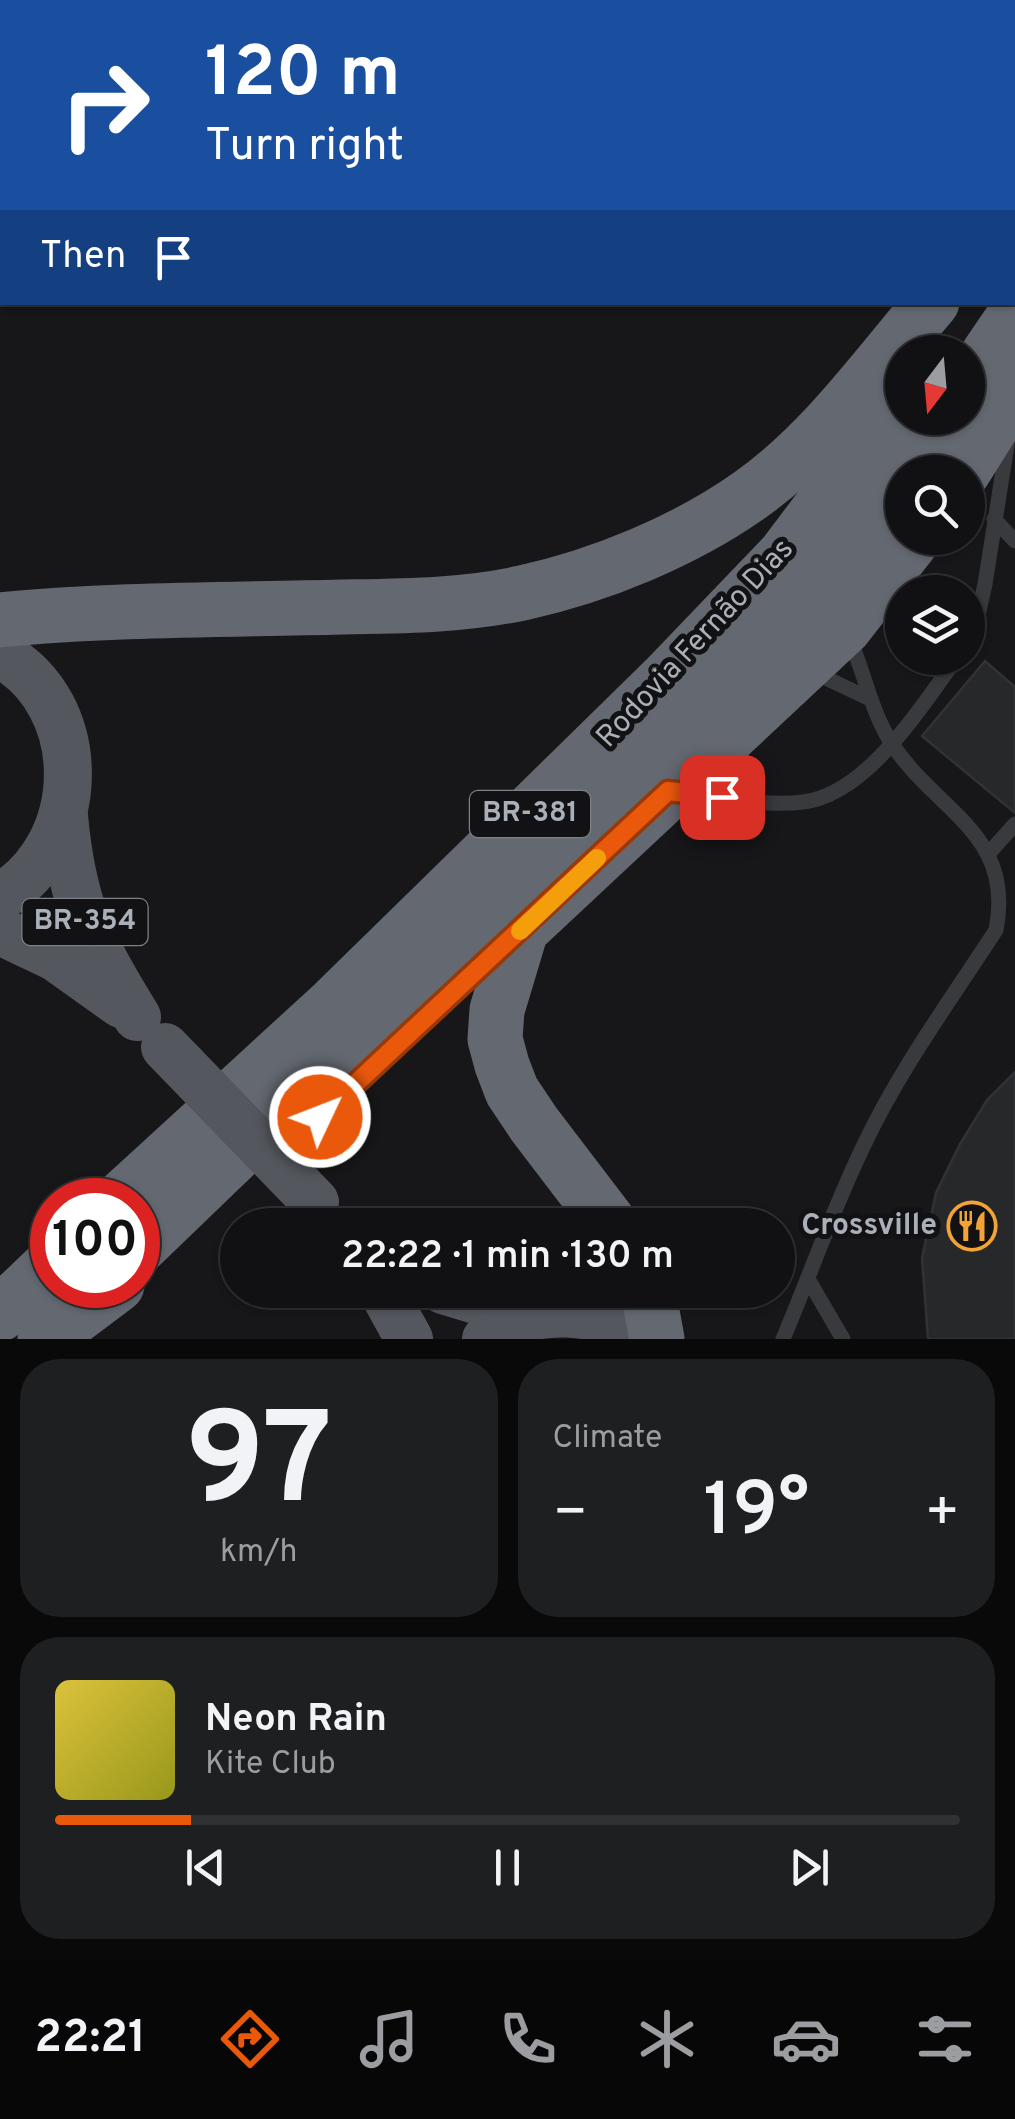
<!DOCTYPE html>
<html lang="en">
<head>
<meta charset="utf-8">
<style>
	:root { --surface:#111113; --page:#1e1f21; --text:#f1f3f6; --muted:#9c9da0; --line:#303133; --accent:#ea580c }
	body { margin:0; font-family:Overpass,sans-serif; background:var(--page); color:var(--text); height:100vh; display:flex; flex-direction:column; font-size:38px; white-space:nowrap }
	* { box-sizing:border-box; margin:0 }
	p { font-size:32px; color:var(--muted) }
	.icon { flex:none; width:55px; height:55px; fill:none; stroke:currentColor; stroke-width:2; stroke-linecap:round; stroke-linejoin:round }
	.map { position:relative; height:1339px; overflow:hidden }
	.drawer { display:flex; flex-direction:column; gap:20px; padding:20px; background:#09090a; flex:1 }
	.drawer>* { flex:none }
	.hud { position:absolute; left:0px; top:0px; width:1015px; height:305px; box-shadow:0 2px 8px #0004,0 0 0 2px var(--line); background:#1a4fa0; color:#fff; overflow:hidden }
	.needle { width:65px; rotate:196deg }
	.tools { position:absolute; left:885px; top:335px; display:grid; gap:20px }
	.tools a { display:grid; place-items:center; width:100px; height:100px; border-radius:50%; background:var(--surface); box-shadow:0 2px 8px #0004,0 0 0 2px var(--line); font-size:50px }
	.speed { position:absolute; left:30px; top:1178px; display:flex; gap:20px; font-size:50px; font-weight:700; text-align:center }
	.speed>* { display:grid; place-content:center; width:130px; height:130px; border-radius:50%; background:var(--surface); box-shadow:0 2px 8px #0004,0 0 0 2px var(--line); line-height:1 }
	.speed .limit { border:15px solid #d22; background:#fff; color:#111 }
	.pin { position:absolute; display:grid; place-items:center; width:85px; height:85px; color:#fff; margin:-42px; border-radius:20px; box-shadow:0 5px 15px #0006 }
	.me { position:absolute; width:110px; margin:-55px; rotate:47deg; stroke-linejoin:round; filter:drop-shadow(0 0 8px #0008) }
	.turn { display:flex; align-items:center; gap:35px; height:210px; padding:0 40px; font-size:45px }
	.turn .icon { width:130px; height:130px; stroke-width:2.5 }
	.turn b { display:block; font-size:70px; line-height:85px }
	.then { display:flex; align-items:center; height:95px; padding:0 40px; background:#0003; gap:20px; font-size:38px }
	.big { font-size:75px; font-weight:600; line-height:1.1 }
	.drawer .card { flex:1; display:flex; flex-direction:column; justify-content:center; gap:15px; min-width:0; padding:0 35px; border-radius:40px; background:var(--page) }
	.drawer .dial { align-items:center; gap:0 }
	.dial b { font-size:130px; line-height:1 }
	.song { display:flex; align-items:center; gap:30px }
	.cover { width:120px; height:120px; border-radius:15px; background:linear-gradient(135deg,hsl(50 70% 55%),hsl(60 70% 35%)) }
	.played { height:10px; border-radius:5px; background:linear-gradient(90deg,var(--accent) 15%,var(--line) 15%) }
	.keys { display:flex; justify-content:space-around; direction:ltr }
	.heat { display:flex; justify-content:space-between; align-items:center; font-size:55px; direction:ltr }
	.drawer .tiles { flex:1; display:grid; gap:20px; grid-template-columns:1fr 1fr }
	.card:last-child { grid-column:span 2 }
	.trip { position:absolute; left:220px; top:1208px; width:575px; height:100px; border-radius:50px; background:var(--surface); box-shadow:0 2px 8px #0004,0 0 0 2px var(--line); font-weight:600; line-height:100px; text-align:center }
	.tab-bar { display:flex; height:160px; justify-content:space-around; align-items:center; background:#070708; color:var(--muted) }
	.tab-bar .icon { width:70px; height:70px }
	.tab-bar .active { color:var(--accent) }
	.tab-bar b { font-size:45px; color:var(--text) }
	.map>svg:first-child { display:block }
	.building { fill:#27282a; stroke:#313235; stroke-width:2.5 }
	.lines { fill:none; stroke-linecap:round; stroke-linejoin:round }
	.service { stroke:#383a3e; stroke-width:15 }
	.primary { stroke:#54575d; stroke-width:48 }
	.motorway { stroke:#646870; stroke-width:55 }
	.primary-bridge { stroke:#54575d; stroke-width:48 }
	.route-casing { stroke:#983908; stroke-width:25 }
	.route { stroke:#ea580c; stroke-width:18 }
	.slow { stroke:#f59e0b; stroke-width:18 }
	.labels { text-anchor:middle; dominant-baseline:central; stroke-width:10; stroke-linejoin:round; paint-order:stroke }
	.shield { fill:#121214; stroke:#7c8188; stroke-width:2.5 }
	.shield-label { font-size:28px; font-weight:bold; fill:#a9b0b9 }
	.street-label { font-size:30px; fill:#a9b0b9; stroke:#121214 }
	.poi-label { font-size:30px; font-weight:bold; fill:#a9b0b9; stroke:#121214; text-anchor:end }
</style>
</head>
<body>
<div class="map">
<svg width="1015" height="1339" viewBox="0 0 1015 1339">
	<rect width="100%" height="100%" fill="#171719"/>
	<g class="building">
		<polygon points="985,661 1015,687 1015,813 922,736"/>
		<polygon points="1015,1072 1015,1339 928,1339 922,1258 936,1193 960,1144 987,1100"/>
	</g>
	<g class="lines">
		<g class="service">
			<polyline points="994,519 1015,541"/>
			<polyline points="968,640 976,624 985,584 1008,439"/>
			<polyline points="813,672 868,698"/>
			<path d="M687 793C724 797 765 807 803 802 868 794 921 706 957 658"/>
			<polyline points="990,852 1015,824"/>
			<polyline points="808,1279 843,1339"/>
			<path d="M783 1339C810 1275 833 1209 863 1147 899 1070 950 1001 996 930 1015 834 937 812 892 744 870 710 865 672 848 636"/>
		</g>
		<g class="primary">
			<path d="M0 654C92 704 89 846 0 897"/>
			<path d="M64 816C72 905 91 942 137 1017"/>
			<polyline points="0,931 55,957 121,1004"/>
			<polyline points="382,1290 409,1339"/>
			<polyline points="443,1290 532,1317"/>
			<path d="M486 1339C531 1301 601 1309 647 1339"/>
		</g>
		<g class="motorway">
			<polyline points="1012,242 1015,238"/>
			<polyline points="968,384 1015,315"/>
			<polyline points="907,472 945,418"/>
			<polyline points="963,472 1015,389"/>
			<path d="M0 620C113 609 228 610 341 607 401 606 462 606 522 593 600 576 685 541 750 495 822 444 875 369 932 302"/>
			<polyline points="120,1200 334,1004 666,679 784,556 902,400"/>
			<polyline points="611,1225 534,1124 512,1091 502,1065 495,1039 497,1010 521,930 844,628 914,538"/>
			<polyline points="138,1248 687,719 797,605 902,479"/>
			<polyline points="648,1290 657,1339"/>
			<polyline points="0,1314 52,1264"/>
			<polyline points="45,1339 117,1285"/>
		</g>
		<polyline class="primary-bridge" points="165,1047 315,1202"/>
	</g>
	<g class="lines">
		<g class="route-casing">
			<polyline id="route" points="320,1117 668,791 722,797"/>
		</g>
		<use href="#route" class="route"/>
		<polyline class="slow" points="520,931 597,858"/>
	</g>
	<defs>
		<g id="restaurant-ring" transform="scale(2.5)"><circle r="9.5" fill="#121214" stroke="#f3a236" stroke-width="1.5"/><path d="M-5-6h1v4h1v-4h1v4h1v-4h1v5L-1.5 .5V6h-2V.5L-5-1ZM5-6V6H3V1.5H1.5Q1.5-4 5-6Z" fill="#f3a236"/></g>
	</defs>
	<g fill-rule="evenodd">
		<use href="#restaurant-ring" x="972" y="1226"/>
	</g>
	<g class="labels">
		<g class="shield">
			<rect x="470" y="791" width="120" height="46" rx="8"/>
			<rect x="22.5" y="899" width="125" height="46" rx="8"/>
		</g>
		<g class="shield-label">
			<text x="530" y="814">BR-381</text>
			<text x="85" y="922">BR-354</text>
		</g>
		<g class="street-label">
			<text transform="translate(696 644) rotate(-47)">Rodovia Fernão Dias</text>
		</g>
		<g class="poi-label">
			<text x="937" y="1226">Crossville</text>
		</g>
	</g>
</svg>
<div class="tools">
<a><svg class="needle" viewBox="-14 -14 28 28"><path d="M0-13l5 13h-10z" fill="#e53935"/><path d="M0 13l5-13h-10z" fill="#9c9da0"/></svg></a>
<a><svg class="icon" aria-label="search" viewBox="0 0 24 24"><circle cx="10" cy="10" r="6"/><path d="M15 15l6 6"/></svg></a>
<a><svg class="icon" aria-label="layers" viewBox="0 0 24 24"><path d="M12 4l9 5-9 5-9-5zM3 14l9 5 9-5"/></svg></a>
</div>
<div class="speed"><div class="limit">100</div></div>
<div class="pin" style="left:722px;top:797px;background:#d93025"><svg class="icon" aria-label="arrive" viewBox="0 0 24 24"><path d="M6 21V4h12l-3 4 3 4H6"/></svg></div>
<svg class="me" style="left:320px;top:1117px" viewBox="-20 -20 40 40"><circle r="17" fill="#ea580c" stroke="#fff" stroke-width="3"/><path d="M0-11L8 9 0 5-8 9z" fill="#fff"/></svg>
<div class="trip">22:22 · 1 min · 130 m</div>
<div class="hud">
<div class="turn"><svg class="icon" aria-label="right" viewBox="0 0 24 24"><path d="M7 20v-9h11M14 6l5 5-5 5"/></svg><div><b>120 m</b>Turn right</div></div>
<div class="then">Then<svg class="icon" aria-label="arrive" viewBox="0 0 24 24"><path d="M6 21V4h12l-3 4 3 4H6"/></svg></div>
</div>
</div>
<section class="drawer">
<div class="tiles">
<div class="card dial"><b>97</b><p>km/h</p></div>
<div class="card"><p>Climate</p>
<div class="heat"><a>−</a><b class="big">19°</b><a>+</a></div>
</div>
<div class="card">
<div class="song"><i class="cover"></i><div><b>Neon Rain</b><p>Kite Club</p></div></div>
<div class="played"></div>
<div class="keys"><svg class="icon" aria-label="previous" viewBox="0 0 24 24"><path d="M18 5L8 12l10 7zM5 5v14"/></svg><svg class="icon" aria-label="pause" viewBox="0 0 24 24"><path d="M8 5v14M16 5v14"/></svg><svg class="icon" aria-label="next" viewBox="0 0 24 24"><path d="M6 5l10 7-10 7zM19 5v14"/></svg></div>
</div>
</div>
</section>
<nav class="tab-bar">
<b>22:21</b>
<svg class="icon active" aria-label="directions" viewBox="0 0 24 24"><path d="M12 3l9 9-9 9-9-9zM9 14v-3h6M13 9l2 2-2 2"/></svg>
<svg class="icon" aria-label="music" viewBox="0 0 24 24"><path d="M9 18V5l10-2v13"/><circle cx="6" cy="18" r="3"/><circle cx="16" cy="16" r="3"/></svg>
<svg class="icon" aria-label="phone" viewBox="0 0 24 24"><path d="M5 4h4l2 5-3 2q2 4 5 5l2-3 5 2v4C11 20 4 13 5 4z"/></svg>
<svg class="icon" aria-label="climate" viewBox="0 0 24 24"><path d="M12 3v18M4 7l16 10M4 17L20 7"/></svg>
<svg class="icon" aria-label="car" viewBox="0 0 24 24"><path d="M5 17H2v-5l4-1 3-4h7l3 4 3 1v5h-3M9 17h6M6 11h13"/><circle cx="7" cy="17" r="2"/><circle cx="17" cy="17" r="2"/></svg>
<svg class="icon" aria-label="filters" viewBox="0 0 24 24"><path d="M4 7h16M4 17h16"/><circle cx="9" cy="7" r="2"/><circle cx="15" cy="17" r="2"/></svg>
</nav>
</body>
</html>
